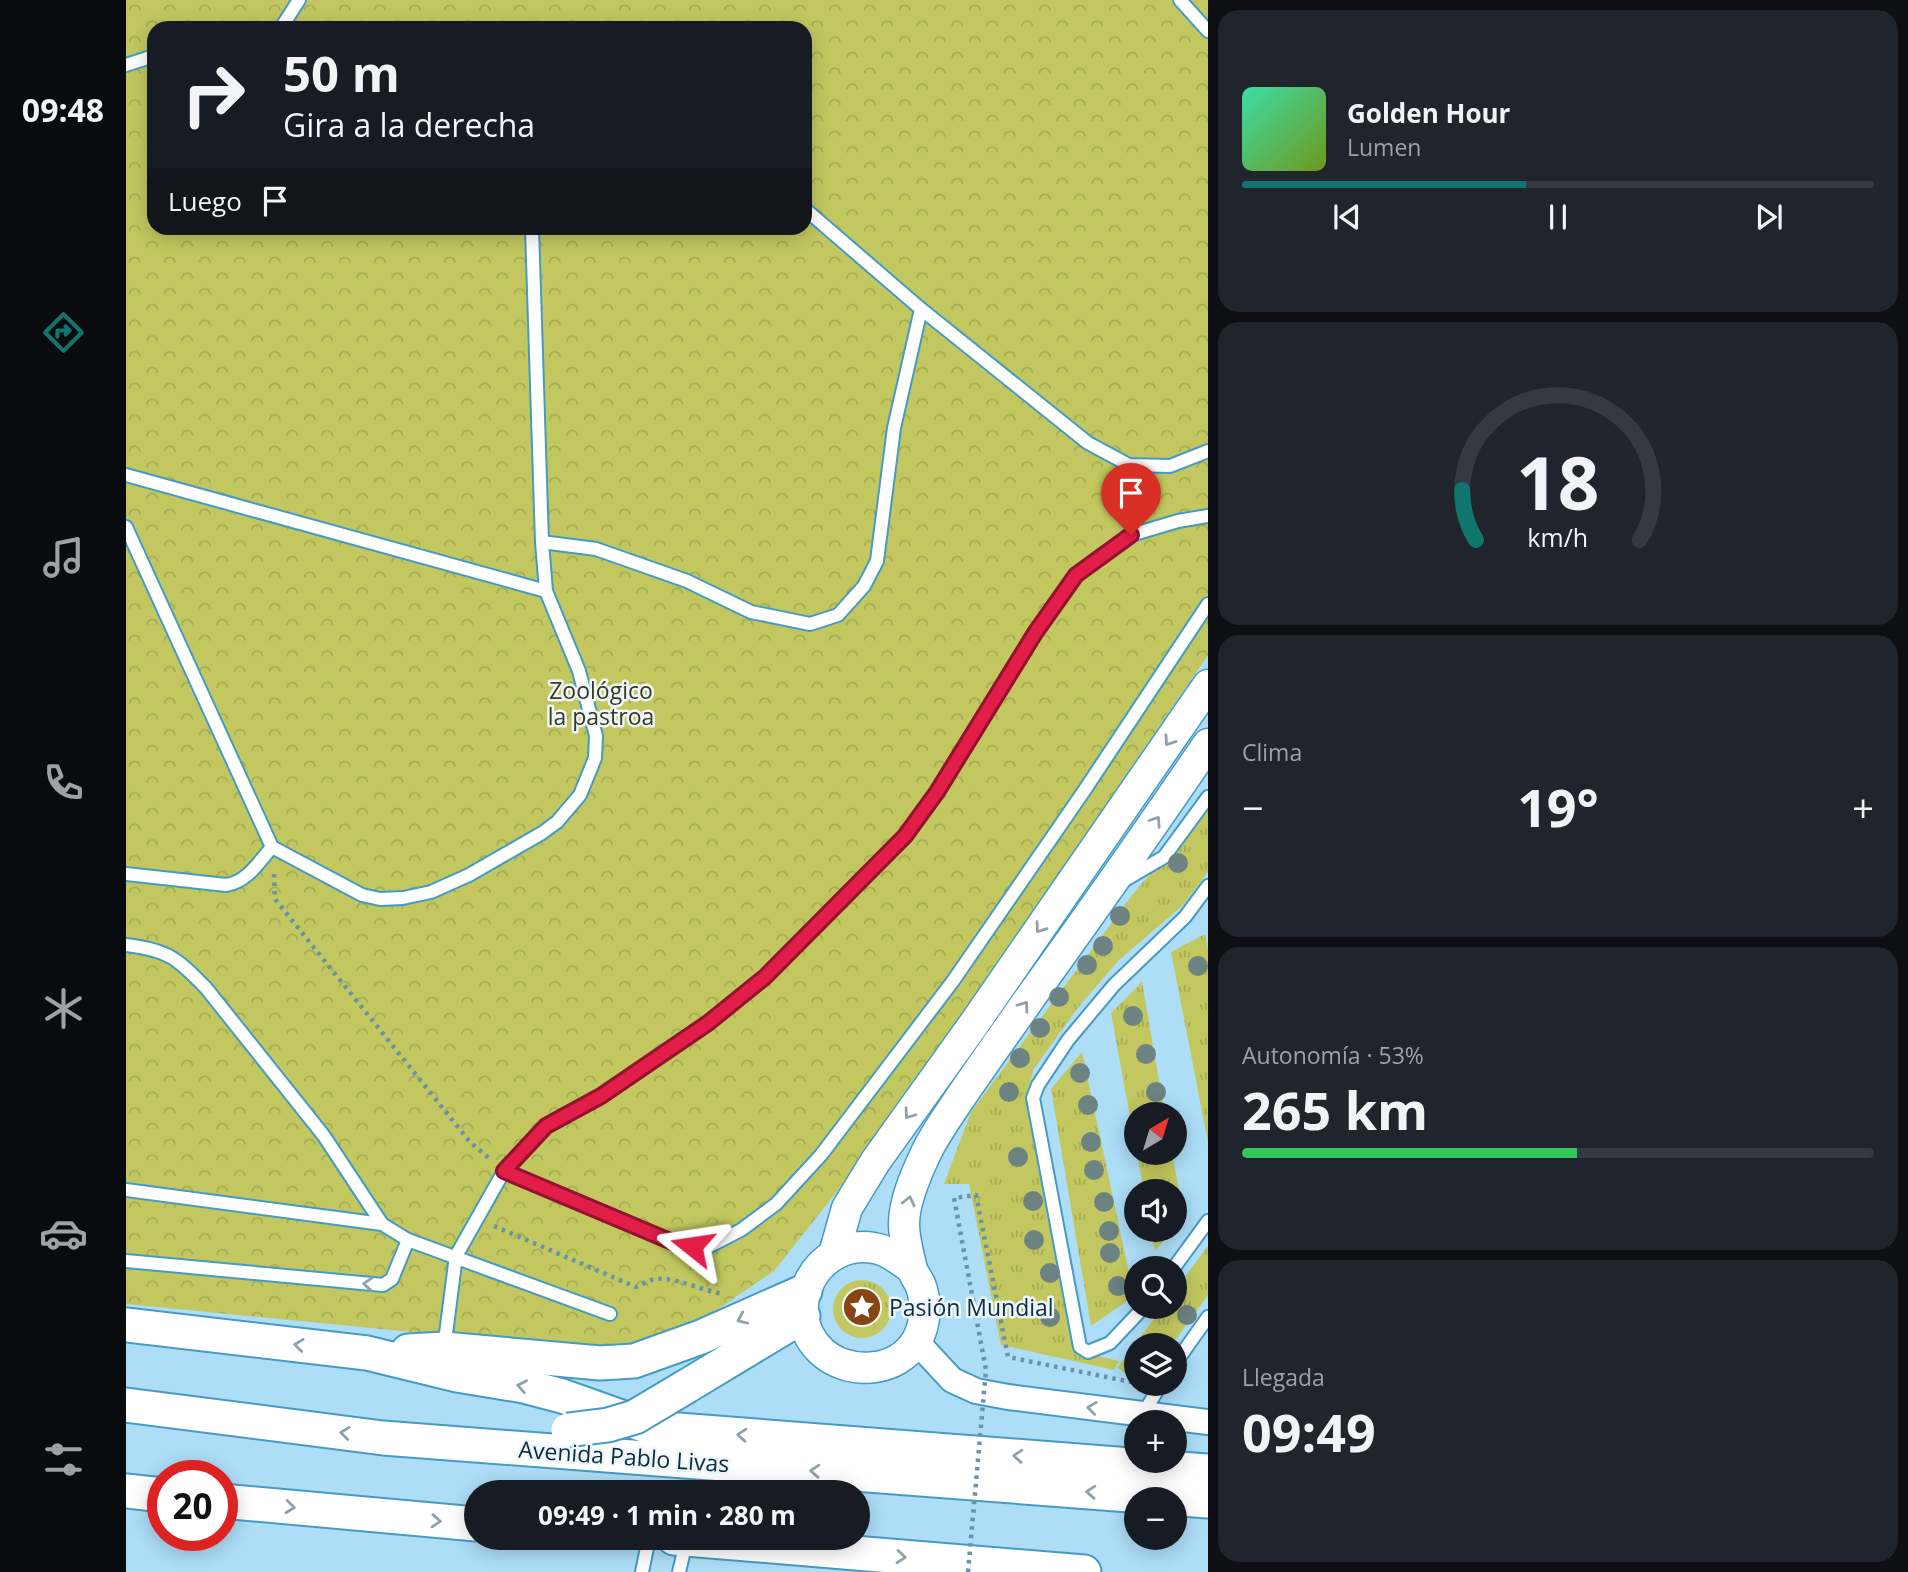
<!DOCTYPE html>
<html lang="es">
<head>
<meta charset="utf-8">
<style>
	:root { --surface:#171b24; --page:#20242c; --text:#f1f3f6; --muted:#9ea1a6; --line:#363941; --accent:#0f766e }
	body { margin:0; font-family:"Open Sans",sans-serif; background:var(--page); color:var(--text); height:100vh; display:flex; flex-direction:column; font-size:26px; white-space:nowrap }
	* { box-sizing:border-box; margin:0 }
	p { font-size:23px; color:var(--muted) }
	.icon { flex:none; width:38px; height:38px; fill:none; stroke:currentColor; stroke-width:2; stroke-linecap:round; stroke-linejoin:round }
	.map { position:relative; flex:1; overflow:hidden }
	.side { display:flex; flex-direction:column; gap:10px; padding:10px; background:#0d0f14; width:700px }
	.side>* { flex:none }
	.hud { position:absolute; left:21px; top:21px; width:665px; height:214px; border-radius:21px; box-shadow:0 4px 18px #0003; background:#171b24; color:var(--text); overflow:hidden }
	.needle { width:46px; rotate:38deg }
	.fabs { position:absolute; left:998px; top:1102px; display:grid; gap:14px }
	.fabs a { display:grid; place-items:center; width:63px; height:63px; border-radius:50%; background:var(--surface); box-shadow:0 4px 18px #0003; font-size:35px }
	.speed { position:absolute; left:21px; top:1460px; display:flex; gap:14px; font-size:35px; font-weight:700; text-align:center }
	.speed>* { display:grid; place-content:center; width:91px; height:91px; border-radius:50%; background:var(--surface); box-shadow:0 4px 18px #0003; line-height:1 }
	.speed .limit { border:10px solid #d22; background:#fff; color:#111 }
	.pin { position:absolute; display:grid; place-items:center; width:60px; height:60px; color:#fff; margin:-72px -30px; border-radius:50% 50% 50% 0; rotate:-45deg; box-shadow:0 0 7px #0007 }
	.pin .icon { rotate:45deg }
	.me { position:absolute; width:77px; margin:-38px; rotate:285deg; stroke-linejoin:round; filter:drop-shadow(0 0 5px #0008) }
	.turn { display:flex; align-items:center; gap:24px; height:147px; padding:0 21px; font-size:32px }
	.turn .icon { width:91px; height:91px; stroke-width:2.5 }
	.turn b { display:block; font-size:49px; line-height:60px }
	.then { display:flex; align-items:center; height:66px; padding:0 21px; background:#0003; gap:14px; font-size:26px }
	.big { font-size:52px; font-weight:700; line-height:1.1 }
	.side .widget { flex:1; display:flex; flex-direction:column; justify-content:center; gap:10px; min-width:0; padding:0 24px; border-radius:21px; background:var(--page) }
	.side .dial { align-items:center; gap:0 }
	.dial svg { height:182px; overflow:visible; fill:none; stroke:var(--line); stroke-width:7; stroke-linecap:round; text-anchor:middle }
	.dial text { fill:var(--text); stroke:none }
	.song { display:flex; align-items:center; gap:21px }
	.cover { width:84px; height:84px; border-radius:10px; background:linear-gradient(135deg,hsl(160 70% 55%),hsl(80 70% 35%)) }
	.played { height:7px; border-radius:4px; background:linear-gradient(90deg,var(--accent) 45%,var(--line) 45%) }
	.keys { display:flex; justify-content:space-around; direction:ltr }
	.heat { display:flex; justify-content:space-between; align-items:center; font-size:38px; direction:ltr }
	.charge { height:10px; border-radius:5px; background:linear-gradient(90deg,#34c759 53%,var(--line) 0) }
	.trip { position:absolute; left:338px; top:1480px; width:406px; height:70px; border-radius:35px; background:var(--surface); box-shadow:0 4px 18px #0003; font-weight:700; line-height:70px; text-align:center }
	main { display:flex; flex:1; min-height:0 }
	.dock { display:flex; flex-direction:column; width:126px; justify-content:space-around; align-items:center; background:#090b0e; color:var(--muted) }
	.dock .icon { width:49px; height:49px }
	.dock .selected { color:var(--accent) }
	.dock b { font-size:32px; color:var(--text) }
	.map>svg:first-child { display:block }
	.grass { fill:url(#grass-tufts) }
	.forest { fill:url(#forest-crowns); fill-rule:evenodd }
	.lines { fill:none; stroke-linecap:round; stroke-linejoin:round }
	.service-casing { stroke:#459bc4; stroke-width:16 }
	.minor-casing { stroke:#459bc4; stroke-width:28 }
	.tertiary-casing { stroke:#459bc4; stroke-width:33 }
	.secondary-casing { stroke:#459bc4; stroke-width:37 }
	.path { stroke:#6893a9; stroke-width:4.5; stroke-dasharray:3.5 5; stroke-linecap:butt }
	.service { stroke:#fff; stroke-width:12 }
	.minor { stroke:#fff; stroke-width:24 }
	.tertiary { stroke:#fff; stroke-width:30 }
	.secondary { stroke:#fff; stroke-width:33 }
	.secondary-bridge-casing { stroke:#459bc4; stroke-width:37; stroke-linecap:butt }
	.path-bridge { stroke:#6893a9; stroke-width:4.5; stroke-dasharray:3.5 5; stroke-linecap:butt }
	.secondary-bridge { stroke:#fff; stroke-width:33 }
	.tree { fill:#6d8382 }
	.oneway { stroke:#90a1a9 }
	.route-casing { stroke:#92132f; stroke-width:18 }
	.route { stroke:#e11d48; stroke-width:12 }
	.labels { text-anchor:middle; dominant-baseline:central; stroke-width:5; stroke-linejoin:round; paint-order:stroke }
	.park-label { font-size:23px; fill:#393a22; stroke:#eff7fb }
	.poi-label { font-size:23px; fill:#092e3f; stroke:#eff7fb; text-anchor:start }
	.street-label { font-size:23px; fill:#092e3f; stroke:#eff7fb }
</style>
</head>
<body>
<main>
<nav class="dock">
<b>09:48</b>
<svg class="icon selected" aria-label="directions" viewBox="0 0 24 24"><path d="M12 3l9 9-9 9-9-9zM9 14v-3h6M13 9l2 2-2 2"/></svg>
<svg class="icon" aria-label="music" viewBox="0 0 24 24"><path d="M9 18V5l10-2v13"/><circle cx="6" cy="18" r="3"/><circle cx="16" cy="16" r="3"/></svg>
<svg class="icon" aria-label="phone" viewBox="0 0 24 24"><path d="M5 4h4l2 5-3 2q2 4 5 5l2-3 5 2v4C11 20 4 13 5 4z"/></svg>
<svg class="icon" aria-label="climate" viewBox="0 0 24 24"><path d="M12 3v18M4 7l16 10M4 17L20 7"/></svg>
<svg class="icon" aria-label="car" viewBox="0 0 24 24"><path d="M5 17H2v-5l4-1 3-4h7l3 4 3 1v5h-3M9 17h6M6 11h13"/><circle cx="7" cy="17" r="2"/><circle cx="17" cy="17" r="2"/></svg>
<svg class="icon" aria-label="filters" viewBox="0 0 24 24"><path d="M4 7h16M4 17h16"/><circle cx="9" cy="7" r="2"/><circle cx="15" cy="17" r="2"/></svg>
</nav>
<div class="map">
<svg width="1082" height="1572" viewBox="0 0 1082 1572">
	<defs>
		<pattern id="grass-tufts" width="24" height="20" patternUnits="userSpaceOnUse" patternTransform="scale(1.75)"><rect width="24" height="20" fill="#c2c85f"/><path d="M3 7l-1-3M5 7V3M7 7l1-3M15 17l-1-3M17 17v-4M19 17l1-3" fill="none" stroke="#a5ac54"/></pattern>
		<pattern id="forest-crowns" width="20" height="18" patternUnits="userSpaceOnUse" patternTransform="scale(1.75)"><rect width="20" height="18" fill="#c2c85f"/><path d="M2 6a3 3 0 1 1 6 0M12 15a3 3 0 1 1 6 0" fill="none" stroke="#a5ac54"/></pattern>
	</defs>
	<rect width="100%" height="100%" fill="#adddf7"/>
	<g class="grass">
		<polygon points="1082,809 1082,872 1056,906 993,960 954,1005 907,1070 903,1093 955,1352 993,1361 988,1370 875,1345 843,1184 818,1184 845,1112 1010,890"/>
		<polygon points="1079,934 1082,949 1082,1142 1045,952"/>
		<polygon points="1016,982 1039,1115 1010,1115 1010,1149 985,1013"/>
		<polygon points="956,1052 1008,1296 965,1326 925,1089"/>
		<polygon points="1011,1153 1046,1153 1058,1218 1048,1228 1048,1192 1018,1192"/>
		<polygon points="1025,1230 1047,1230 1029,1251"/>
		<polygon points="1082,1246 1082,1295 1045,1346 1010,1346 1010,1379 991,1368 1037,1307 1048,1307 1048,1292"/>
		<circle cx="736" cy="1309" r="29"/>
	</g>
	<path class="forest" d="M0 0H1082V655L743 1151 648 1271 564 1328 501 1348 327 1336 0 1304ZM28 28H679V228H28Z"/>
	<g class="lines">
		<g class="service-casing">
			<g id="service">
				<polyline points="1054,0 1082,31"/>
				<polyline points="155,28 173,0"/>
				<polyline points="0,65 28,56"/>
				<polyline points="795,309 962,443 1003,465 1044,466 1082,451"/>
				<polyline points="0,475 420,591 416,542 406,228"/>
				<polyline points="0,527 146,847 236,895 254,899 277,898 305,892 343,875 416,833 431,822 454,795 469,758 470,736 453,671 420,591"/>
				<polyline points="416,542 470,549 561,581 625,612 684,624 712,615 738,586 751,561 768,428 795,309 679,209"/>
				<path d="M0 874 100 885C121 882 132 863 146 847"/>
				<polyline points="997,881 1038,857 1082,797"/>
				<path d="M0 945C42 950 51 958 80 988L198 1136 256 1224"/>
				<polyline points="378,1171 551,1244 582,1247 615,1230 650,1204 695,1155 827,981 958,791 1082,604"/>
				<polyline points="0,1190 256,1224 282,1240 484,1314"/>
				<polyline points="0,1261 257,1285 266,1279 282,1240"/>
				<polyline points="1047,1269 1082,1221"/>
				<polyline points="1018,1307 984,1343 962,1352 954,1347 907,1098 912,1085 942,1040 988,985 1059,917 1082,886"/>
				<polyline points="318,1349 330,1256 378,1171 420,1126 475,1096 582,1023 639,977 780,836 811,792 909,633 950,575 1005,535 1052,521 1082,516"/>
				<polyline points="1048,1365 1082,1317"/>
				<polyline points="1017,1414 1035,1384"/>
				<polyline points="516,1572 523,1538"/>
				<polyline points="553,1572 560,1542"/>
			</g>
		</g>
		<g class="minor-casing">
			<polyline id="minor" points="790,1341 826,1380 850,1391 882,1397 1082,1422"/>
		</g>
		<g class="tertiary-casing">
			<g id="tertiary">
				<polyline points="708,1254 721,1208 749,1162 850,1021 1082,685"/>
				<path d="M785 1268C774 1260 762 1250 748 1248 691 1238 653 1309 694 1350 720 1376 771 1374 791 1340 800 1324 801 1301 794 1284 791 1278 786 1272 785 1265 782 1253 778 1236 778 1224 778 1201 790 1174 800 1153 808 1136 820 1119 830 1104 855 1067 881 1031 906 995 966 912 1024 829 1082 744"/>
			</g>
		</g>
		<g class="secondary-casing">
			<g id="secondary">
				<polyline points="0,1325 241,1353 331,1375 398,1386 436,1396 526,1428 1082,1471"/>
				<polyline points="282,1351 318,1349 474,1363 508,1361 575,1337 679,1291"/>
				<polyline points="561,1386 677,1316"/>
				<polyline points="0,1405 257,1438 1082,1501"/>
				<polyline points="0,1491 37,1495"/>
				<polyline points="96,1501 350,1524"/>
				<polyline points="548,1538 958,1572"/>
			</g>
		</g>
		<g class="path">
			<polyline points="148,874 149,899 344,1142 364,1159"/>
			<path d="M368 1226 510 1287C517 1284 524 1279 531 1279 550 1277 577 1291 598 1294"/>
		</g>
		<use href="#service" class="service"/>
		<use href="#minor" class="minor"/>
		<use href="#tertiary" class="tertiary"/>
		<use href="#secondary" class="secondary"/>
		<g class="secondary-bridge-casing">
			<polyline id="secondary-bridge" points="442,1430 482,1425 509,1417 561,1386"/>
		</g>
		<polyline class="path-bridge" points="842,1572 860,1370 828,1198 850,1195 882,1357 1010,1383"/>
		<use href="#secondary-bridge" class="secondary-bridge"/>
	</g>
	<g class="tree">
		<circle cx="1052" cy="863" r="10"/>
		<circle cx="994" cy="916" r="10"/>
		<circle cx="977" cy="946" r="10"/>
		<circle cx="961" cy="965" r="10"/>
		<circle cx="1072" cy="966" r="10"/>
		<circle cx="933" cy="997" r="10"/>
		<circle cx="1007" cy="1016" r="10"/>
		<circle cx="914" cy="1028" r="10"/>
		<circle cx="1020" cy="1054" r="10"/>
		<circle cx="894" cy="1058" r="10"/>
		<circle cx="954" cy="1073" r="10"/>
		<circle cx="883" cy="1092" r="10"/>
		<circle cx="1030" cy="1092" r="10"/>
		<circle cx="962" cy="1105" r="10"/>
		<circle cx="965" cy="1142" r="10"/>
		<circle cx="892" cy="1157" r="10"/>
		<circle cx="968" cy="1170" r="10"/>
		<circle cx="907" cy="1201" r="10"/>
		<circle cx="978" cy="1202" r="10"/>
		<circle cx="983" cy="1231" r="10"/>
		<circle cx="908" cy="1240" r="10"/>
		<circle cx="984" cy="1253" r="10"/>
		<circle cx="924" cy="1273" r="10"/>
		<circle cx="992" cy="1286" r="10"/>
		<circle cx="1061" cy="1315" r="10"/>
		<circle cx="924" cy="1317" r="10"/>
	</g>
	<defs><path id="oneway-chevron" d="M-2-3.5L2.5 0L-2 3.5" fill="none" stroke-width="1.6" stroke-linecap="round" stroke-linejoin="round" transform="scale(1.75)"/></defs>
	<g class="oneway">
		<use href="#oneway-chevron" transform="translate(1043 741) rotate(124)"/>
		<use href="#oneway-chevron" transform="translate(1030 821) rotate(-56)"/>
		<use href="#oneway-chevron" transform="translate(914 928) rotate(125)"/>
		<use href="#oneway-chevron" transform="translate(898 1006) rotate(-54)"/>
		<use href="#oneway-chevron" transform="translate(783 1114) rotate(126)"/>
		<use href="#oneway-chevron" transform="translate(783 1201) rotate(-77)"/>
		<use href="#oneway-chevron" transform="translate(242 1284) rotate(-176)"/>
		<use href="#oneway-chevron" transform="translate(616 1319) rotate(156)"/>
		<use href="#oneway-chevron" transform="translate(173 1345) rotate(-173)"/>
		<use href="#oneway-chevron" transform="translate(396 1386) rotate(-169)"/>
		<use href="#oneway-chevron" transform="translate(966 1408) rotate(-173)"/>
		<use href="#oneway-chevron" transform="translate(219 1433) rotate(-173)"/>
		<use href="#oneway-chevron" transform="translate(616 1435) rotate(-176)"/>
		<use href="#oneway-chevron" transform="translate(892 1456) rotate(-176)"/>
		<use href="#oneway-chevron" transform="translate(689 1471) rotate(-176)"/>
		<use href="#oneway-chevron" transform="translate(965 1492) rotate(-176)"/>
		<use href="#oneway-chevron" transform="translate(164 1507) rotate(6)"/>
		<use href="#oneway-chevron" transform="translate(310 1521) rotate(4)"/>
		<use href="#oneway-chevron" transform="translate(775 1557) rotate(5)"/>
	</g>
	<g class="lines">
		<g class="route-casing">
			<polyline id="route" points="566,1246 551,1244 378,1171 420,1126 475,1096 582,1023 639,977 779,836 811,792 909,633 950,575 1005,535"/>
		</g>
		<use href="#route" class="route"/>
	</g>
	<defs>
		<g id="sight-disc" transform="scale(2.0125)"><circle r="9.5" fill="#874514" stroke="#eff7fb"/><path d="M0-6L1.8-2.2L6-1.7L2.9 1.2L3.7 5.4L0 3.3L-3.7 5.4L-2.9 1.2L-6-1.7L-1.8-2.2Z" fill="#fff"/></g>
	</defs>
	<g fill-rule="evenodd">
		<use href="#sight-disc" x="736" y="1307"/>
	</g>
	<g class="labels">
		<g class="park-label">
			<text x="475" y="690">Zoológico<tspan x="475" dy="26">la pastroa</tspan></text>
		</g>
		<g class="poi-label">
			<text x="763" y="1307">Pasión Mundial</text>
		</g>
		<g class="street-label">
			<text transform="translate(498 1456) rotate(4)">Avenida Pablo Livas</text>
		</g>
	</g>
</svg>
<div class="fabs">
<a><svg class="needle" viewBox="-14 -14 28 28"><path d="M0-13l5 13h-10z" fill="#e53935"/><path d="M0 13l5-13h-10z" fill="#9ea1a6"/></svg></a>
<a><svg class="icon" aria-label="sound" viewBox="0 0 24 24"><path d="M4 9h4l5-4v14l-5-4H4zM17 9q2 3 0 6"/></svg></a>
<a><svg class="icon" aria-label="search" viewBox="0 0 24 24"><circle cx="10" cy="10" r="6"/><path d="M15 15l6 6"/></svg></a>
<a><svg class="icon" aria-label="layers" viewBox="0 0 24 24"><path d="M12 4l9 5-9 5-9-5zM3 14l9 5 9-5"/></svg></a>
<a>+</a>
<a>−</a>
</div>
<div class="speed"><div class="limit">20</div></div>
<div class="pin" style="left:1005px;top:535px;background:#d93025"><svg class="icon" aria-label="arrive" viewBox="0 0 24 24"><path d="M6 21V4h12l-3 4 3 4H6"/></svg></div>
<svg class="me" style="left:566px;top:1246px" viewBox="-20 -20 40 40"><path d="M0-17L14 15 0 8-14 15z" fill="#e11d48" stroke="#fff" stroke-width="4"/></svg>
<div class="trip">09:49 · 1 min · 280 m</div>
<div class="hud">
<div class="turn"><svg class="icon" aria-label="right" viewBox="0 0 24 24"><path d="M7 20v-9h11M14 6l5 5-5 5"/></svg><div><b>50 m</b>Gira a la derecha</div></div>
<div class="then">Luego<svg class="icon" aria-label="arrive" viewBox="0 0 24 24"><path d="M6 21V4h12l-3 4 3 4H6"/></svg></div>
</div>
</div>
<section class="side">
<div class="widget">
<div class="song"><i class="cover"></i><div><b>Golden Hour</b><p>Lumen</p></div></div>
<div class="played"></div>
<div class="keys"><svg class="icon" aria-label="previous" viewBox="0 0 24 24"><path d="M18 5L8 12l10 7zM5 5v14"/></svg><svg class="icon" aria-label="pause" viewBox="0 0 24 24"><path d="M8 5v14M16 5v14"/></svg><svg class="icon" aria-label="next" viewBox="0 0 24 24"><path d="M6 5l10 7-10 7zM19 5v14"/></svg></div>
</div>
<div class="widget dial"><svg viewBox="0 0 100 80">
<path d="M14 69A42 42 0 1 1 86 69"/>
<path d="M14 69A42 42 0 0 1 8 47" stroke="#0f766e"/>
<text x="50" y="56" font-size="32" font-weight="700">18</text>
<text x="50" y="72" font-size="11">km/h</text>
</svg></div>
<div class="widget"><p>Clima</p>
<div class="heat"><a>−</a><b class="big">19°</b><a>+</a></div>
</div>
<div class="widget"><p>Autonomía · 53%</p><b class="big">265 km</b><div class="charge"></div></div>
<div class="widget"><p>Llegada</p><b class="big">09:49</b></div>
</section>
</main>
</body>
</html>
